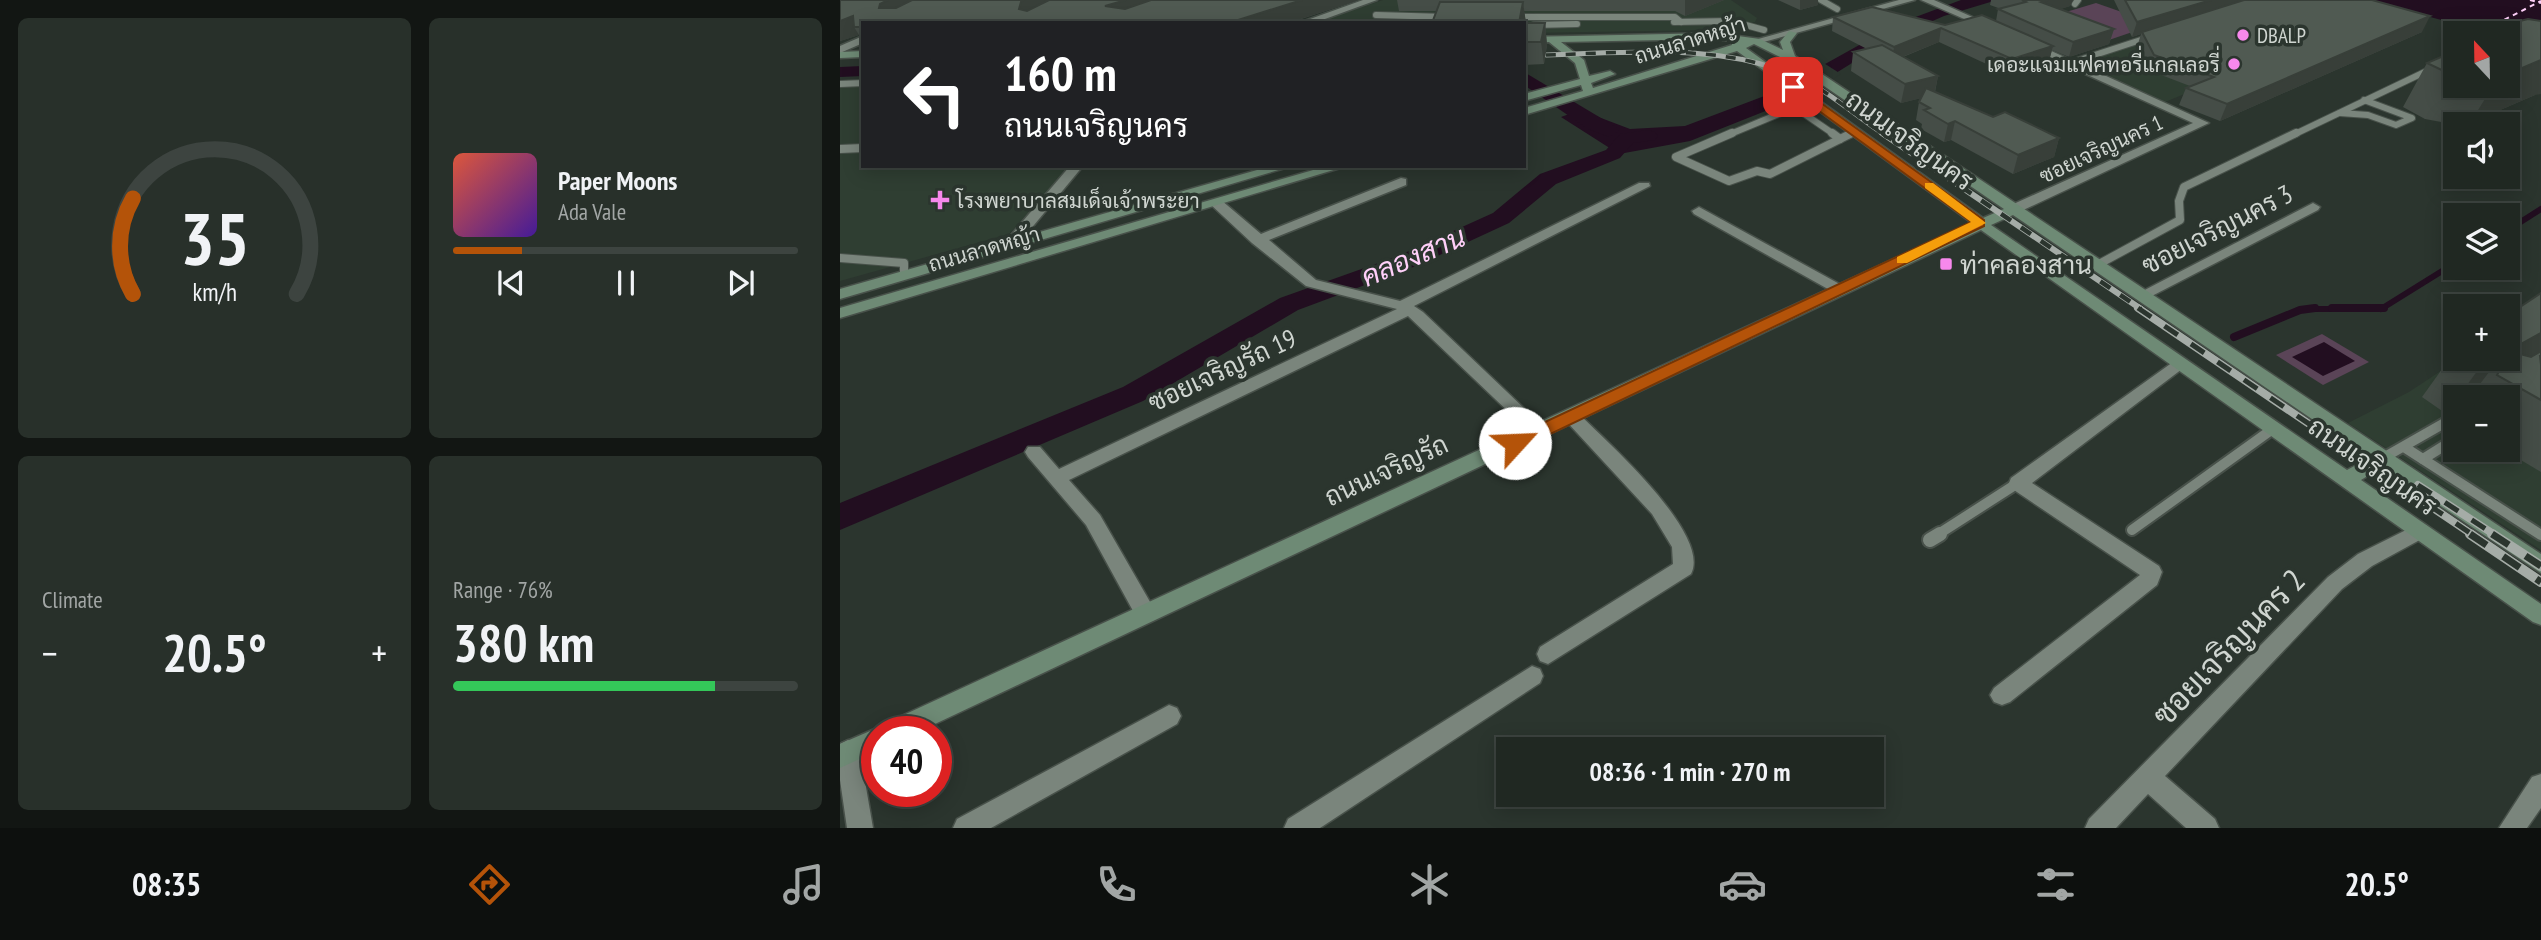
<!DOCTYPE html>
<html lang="en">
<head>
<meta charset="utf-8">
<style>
	:root { --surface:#202822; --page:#28302a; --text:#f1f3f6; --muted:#a2a6a5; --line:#3d4440; --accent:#b45309 }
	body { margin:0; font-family:"PT Sans Narrow",Sarabun,sans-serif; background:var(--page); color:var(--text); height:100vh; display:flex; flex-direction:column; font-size:26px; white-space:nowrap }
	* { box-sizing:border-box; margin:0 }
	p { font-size:23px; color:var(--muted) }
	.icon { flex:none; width:38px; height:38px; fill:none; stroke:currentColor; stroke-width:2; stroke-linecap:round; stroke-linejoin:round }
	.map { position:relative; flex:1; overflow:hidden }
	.details { display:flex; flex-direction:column; gap:18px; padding:18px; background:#121613; width:840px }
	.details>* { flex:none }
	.hud { position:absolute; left:21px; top:21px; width:665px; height:147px; border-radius:0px; box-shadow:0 4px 18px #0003,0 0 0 2px var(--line); background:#202124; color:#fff; overflow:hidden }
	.needle { width:46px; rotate:338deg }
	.tools { position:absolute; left:1603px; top:21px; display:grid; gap:14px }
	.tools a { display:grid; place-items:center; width:77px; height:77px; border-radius:0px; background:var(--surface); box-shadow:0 4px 18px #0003,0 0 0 2px var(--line); font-size:35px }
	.speed { position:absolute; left:21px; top:716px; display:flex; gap:14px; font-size:35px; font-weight:700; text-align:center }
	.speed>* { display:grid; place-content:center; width:91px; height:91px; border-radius:50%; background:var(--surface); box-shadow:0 4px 18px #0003,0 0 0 2px var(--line); line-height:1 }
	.speed .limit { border:10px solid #d22; background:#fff; color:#111 }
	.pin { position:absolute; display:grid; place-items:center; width:60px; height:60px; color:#fff; margin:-30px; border-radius:14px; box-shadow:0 4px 10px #0006 }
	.me { position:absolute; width:77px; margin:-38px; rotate:65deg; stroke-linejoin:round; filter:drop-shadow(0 0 5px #0008) }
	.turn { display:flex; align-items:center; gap:24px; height:147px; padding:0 28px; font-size:32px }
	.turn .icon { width:91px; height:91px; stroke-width:2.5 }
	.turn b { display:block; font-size:49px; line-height:60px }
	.big { font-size:52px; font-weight:600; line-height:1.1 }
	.details .tile { flex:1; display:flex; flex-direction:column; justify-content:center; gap:10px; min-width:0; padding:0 24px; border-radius:10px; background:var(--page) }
	.details .dial { align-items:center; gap:0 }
	.dial svg { height:182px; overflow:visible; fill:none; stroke:var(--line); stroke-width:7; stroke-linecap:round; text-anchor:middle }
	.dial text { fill:var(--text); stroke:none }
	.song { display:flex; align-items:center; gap:21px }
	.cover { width:84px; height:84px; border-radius:10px; background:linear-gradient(135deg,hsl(10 70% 55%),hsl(260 70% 35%)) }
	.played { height:7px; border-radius:4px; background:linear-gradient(90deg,var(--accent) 20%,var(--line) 20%) }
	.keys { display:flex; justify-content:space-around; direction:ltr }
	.heat { display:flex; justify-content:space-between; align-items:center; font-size:38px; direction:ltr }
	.charge { height:10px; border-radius:5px; background:linear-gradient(90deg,#34c759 76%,var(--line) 0) }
	.details .tiles { flex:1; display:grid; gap:18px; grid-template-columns:repeat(2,1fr) }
	.trip { position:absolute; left:656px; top:737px; width:388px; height:70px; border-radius:0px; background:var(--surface); box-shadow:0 4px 18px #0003,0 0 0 2px var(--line); font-weight:600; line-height:70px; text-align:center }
	.tab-bar { display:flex; height:112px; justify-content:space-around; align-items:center; background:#0d100e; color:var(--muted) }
	.tab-bar .icon { width:49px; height:49px }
	.tab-bar .on { color:var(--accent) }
	.tab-bar b { font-size:32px; color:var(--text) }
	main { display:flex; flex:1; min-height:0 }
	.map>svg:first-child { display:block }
	.built { fill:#2f3e32; fill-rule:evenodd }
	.green { fill:#5a4457 }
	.water { fill:#220e20 }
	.pier { fill:#2b352e }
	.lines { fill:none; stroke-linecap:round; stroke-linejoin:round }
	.stream-far1 { stroke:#220e20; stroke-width:6 }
	.stream { stroke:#220e20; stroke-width:8 }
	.canal { fill:#220e20; fill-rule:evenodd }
	.ferry { stroke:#ffd0f9; stroke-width:2; stroke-dasharray:5 4.5; stroke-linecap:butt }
	.lane-far3-casing { stroke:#48514a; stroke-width:8 }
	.lane-far2-casing { stroke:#48514a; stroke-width:10 }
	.lane-far1-casing { stroke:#48514a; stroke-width:14 }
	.lane-casing { stroke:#48514a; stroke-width:18 }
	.street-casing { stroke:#48514a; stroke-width:3 }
	.secondary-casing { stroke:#48514a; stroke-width:3 }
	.lane-far3 { stroke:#7a857c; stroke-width:6 }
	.lane-far2 { stroke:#7a857c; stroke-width:8 }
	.lane-far1 { stroke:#7a857c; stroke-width:10 }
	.lane { stroke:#7a857c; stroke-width:14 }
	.street { fill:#7a857c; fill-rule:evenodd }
	.secondary { fill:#6e8a75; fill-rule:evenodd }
	.rail-far3-casing { stroke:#a5aca7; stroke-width:5 }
	.rail-far2-casing { stroke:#a5aca7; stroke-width:6 }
	.rail-far1-casing { stroke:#a5aca7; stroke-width:8 }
	.rail-casing { stroke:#a5aca7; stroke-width:10 }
	.rail-far3 { stroke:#2b352e; stroke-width:3.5; stroke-dasharray:10; stroke-linecap:butt }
	.rail-far2 { stroke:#2b352e; stroke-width:4.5; stroke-dasharray:12; stroke-linecap:butt }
	.rail-far1 { stroke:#2b352e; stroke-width:5; stroke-dasharray:16; stroke-linecap:butt }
	.rail { stroke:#2b352e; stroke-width:7; stroke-dasharray:20; stroke-linecap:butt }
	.wall { fill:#454d47 }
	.shaded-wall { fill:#383f39 }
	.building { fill:#505a52; stroke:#383f39; stroke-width:2 }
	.route { fill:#b45309; stroke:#753606; stroke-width:2 }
	.slow { fill:#f59e0b }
	.poi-dot { fill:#f788ec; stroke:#2b352e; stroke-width:2.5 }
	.labels { text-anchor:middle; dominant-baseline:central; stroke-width:7; stroke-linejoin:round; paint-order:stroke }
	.far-poi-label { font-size:21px; fill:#cfd5d0; stroke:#2b352e; text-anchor:start }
	.far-street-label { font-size:21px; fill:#cfd5d0; stroke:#2b352e }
	.street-label { font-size:26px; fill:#cfd5d0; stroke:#2b352e }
	.poi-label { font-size:26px; fill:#cfd5d0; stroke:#2b352e; text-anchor:start }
	.water-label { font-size:28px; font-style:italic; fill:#ffd0f9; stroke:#2b352e }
	.near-street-label { font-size:32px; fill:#cfd5d0; stroke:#2b352e }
</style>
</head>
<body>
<main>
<section class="details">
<div class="tiles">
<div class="tile dial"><svg viewBox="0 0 100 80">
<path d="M14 69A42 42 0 1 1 86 69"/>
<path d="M14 69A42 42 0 0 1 14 27" stroke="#b45309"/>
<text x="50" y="56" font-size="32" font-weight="700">35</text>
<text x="50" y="72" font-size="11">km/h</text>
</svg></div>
<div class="tile">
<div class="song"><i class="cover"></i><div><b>Paper Moons</b><p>Ada Vale</p></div></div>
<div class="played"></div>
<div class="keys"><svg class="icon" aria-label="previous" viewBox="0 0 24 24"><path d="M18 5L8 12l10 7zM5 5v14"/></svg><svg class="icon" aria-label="pause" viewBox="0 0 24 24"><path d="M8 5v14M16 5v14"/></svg><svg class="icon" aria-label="next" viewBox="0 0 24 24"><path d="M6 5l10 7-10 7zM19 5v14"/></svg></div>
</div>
<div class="tile"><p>Climate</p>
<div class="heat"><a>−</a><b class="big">20.5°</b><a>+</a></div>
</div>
<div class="tile"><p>Range · 76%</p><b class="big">380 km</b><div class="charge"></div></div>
</div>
</section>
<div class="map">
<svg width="1701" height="828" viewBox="0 0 1701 828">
	<rect width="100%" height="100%" fill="#2b352e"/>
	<g class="built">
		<polygon points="543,0 891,0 917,18 915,22 876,30 684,33 684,23 473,23"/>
		<polygon points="1408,0 1549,10 1325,102 1230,64"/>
		<polygon points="0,80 23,80 23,166 231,166 169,234 0,281"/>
		<path d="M1701 304V550L1508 423 1569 392 1619 359H1668ZM1615 397H1668V450H1615Z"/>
	</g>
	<g class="green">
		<polygon points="1256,3 1316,24 1266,41 1206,18"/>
		<polygon points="1482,334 1529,362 1483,385 1436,355"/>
	</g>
	<g class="water">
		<polygon points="1121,0 1157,0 1104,16 1049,40 951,101 850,141 779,154 721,117 740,110 790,129 845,126 935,92 1057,24"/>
		<polygon points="1528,0 1701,0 1701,49 1668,33 1649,33"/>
		<polygon points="1484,342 1515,361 1483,376 1452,357"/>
	</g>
	<polygon class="pier" points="982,62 1001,74 955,103 934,88"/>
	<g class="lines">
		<g class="stream-far1">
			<polyline points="1668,230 1701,209"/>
			<polyline points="1464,309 1528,309"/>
			<polyline points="1541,309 1615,263"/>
		</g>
		<g class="stream">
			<polyline points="1492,308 1544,308"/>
			<polyline points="1394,337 1460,310 1475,308"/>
		</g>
		<g class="canal">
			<polygon points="23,66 23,76 0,77 0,67"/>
			<polygon points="684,72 776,127 779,131 769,137 748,129 684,85"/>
			<polygon points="808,130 815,132 818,136 815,140 793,143 780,158 716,184 669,223 576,266 458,310 303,401 0,530 0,503 283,387 440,298 558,256 653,213 700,174 766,150 780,134"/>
		</g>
		<g class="ferry">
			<polyline points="1690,0 1701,3"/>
			<polyline points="1656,24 1701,1"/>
		</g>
		<g class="lane-far3-casing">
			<g id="lane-far3">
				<polyline points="981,0 997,9"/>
				<polyline points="1235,4 1238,0"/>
				<polyline points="536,15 606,17"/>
				<polyline points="671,17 835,17 841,22"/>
				<polyline points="834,22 891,21 924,30"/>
				<polyline points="694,25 737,24"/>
				<polyline points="1230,63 1310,37"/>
				<polyline points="0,84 23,83"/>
				<polyline points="1500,113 1528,115 1556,125 1572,118 1524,100"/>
				<polyline points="888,135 941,113 963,113 995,135"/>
				<polyline points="1009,135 1015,132"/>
				<polyline points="1453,135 1591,69"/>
			</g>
		</g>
		<g class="lane-far2-casing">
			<g id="lane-far2">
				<polyline points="892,133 836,157 889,181 917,171 930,174 1012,133"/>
				<polyline points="992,133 1000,139"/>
				<polyline points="0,149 23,148"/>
				<polyline points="0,258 64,263 64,275"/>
				<polyline points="1259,264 1340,220 1339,201 1344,187 1456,133"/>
			</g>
		</g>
		<g class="lane-far1-casing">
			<g id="lane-far1">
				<polyline points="1564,447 1701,535"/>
				<polyline points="1543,458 1615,417"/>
				<polyline points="1583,459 1615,439"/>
				<polyline points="1292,530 1434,428"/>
				<polyline points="1097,535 1178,483"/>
			</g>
		</g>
		<g class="lane-casing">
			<polyline id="lane" points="1090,540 1100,534"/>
		</g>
		<g class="street-casing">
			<g id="street">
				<polygon points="523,0 537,0 474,23 459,23"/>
				<polygon points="1059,0 1075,0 920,43 911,41"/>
				<polygon points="1081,0 1094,0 1155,27 1147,29"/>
				<polygon points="23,36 23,43 0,53 0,46"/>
				<polygon points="1188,44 1196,44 1369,123 1179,212 1169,212 1169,206 1353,123 1188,48"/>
				<polygon points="230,166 243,166 175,248 165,248 165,242"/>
				<polygon points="561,178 566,179 566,185 429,240 476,280 560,301 799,183 809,183 810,186 574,306 583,312 709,432 706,436 694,436 568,316 229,480 260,515 317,614 314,620 306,623 298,620 246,525 188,457 185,452 188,447 200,447 219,469 557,309 466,286 412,243 369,203 376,199 381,200 421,234"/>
				<polygon points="1473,203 1480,207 1478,210 1308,298 1298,298 1295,295"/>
				<polygon points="859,207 1005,287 1007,290 1000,294 995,293 854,214 852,211"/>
				<polygon points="1340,357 1348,362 1346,366 1192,483 1319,566 1322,572 1317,585 1170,702 1162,705 1154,702 1150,695 1154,688 1300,575 1171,488 1169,483 1171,478"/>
				<path d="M732 411 738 413C765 440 872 534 851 574L708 664 700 661 697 654 700 647 833 564 832 547 812 514 726 421 723 417Z"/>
				<polygon points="1580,523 1587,526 1590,531 1587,536 1532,566 1502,589 1325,776 1375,819 1379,828 1346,828 1308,794 1276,828 1245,828 1249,819 1488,577 1518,554"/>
				<polygon points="692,666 700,669 703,676 700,683 480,828 444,828 448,819"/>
				<polygon points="329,705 337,708 341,716 337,724 151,828 113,828 117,819"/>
				<polygon points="8,740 17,744 20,752 33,828 7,828 0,780 0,744"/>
				<polygon points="1701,774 1701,808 1687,828 1659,828 1692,777"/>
			</g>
		</g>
		<g class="secondary-casing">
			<g id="secondary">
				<path d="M949 31 957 33 950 42 955 56 1701 554V573L1542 467 1521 480 1701 604V625L1693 622 1141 230 78 732H37V751L0 768V744L37 728 41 729 44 724 1132 223 897 51 684 115V108L743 91 741 85 684 101V94L740 79 735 63 709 42 684 43V37L876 33 920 39 943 50 940 42ZM876 39 891 41 892 45 753 88 751 83 775 74 770 71 749 76 744 60 721 42ZM914 44 946 60 1164 209 1143 218 906 48ZM1173 215 1529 458 1507 470 1151 225Z"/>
				<polygon points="23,51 23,57 0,58 0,52"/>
				<polygon points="431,166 452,166 0,299 0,289"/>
				<polygon points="487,166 507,166 0,318 0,308"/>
			</g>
		</g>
		<use href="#lane-far3" class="lane-far3"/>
		<use href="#lane-far2" class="lane-far2"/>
		<use href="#lane-far1" class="lane-far1"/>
		<use href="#lane" class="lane"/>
		<use href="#street" class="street"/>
		<use href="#secondary" class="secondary"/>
		<g class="rail-far3-casing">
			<path id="rail-far3" d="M706 55C789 53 882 42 960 78 990 92 1017 117 1045 135"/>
		</g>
		<g class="rail-far2-casing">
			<polyline id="rail-far2" points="1042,133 1301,309"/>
		</g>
		<g class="rail-far1-casing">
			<g id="rail-far1">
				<polyline points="1298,308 1633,535"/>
				<polyline points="1578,485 1655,535"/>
			</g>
		</g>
		<g class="rail-casing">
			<g id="rail">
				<polyline points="1630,534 1701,582"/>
				<polyline points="1652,534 1701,566"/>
			</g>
		</g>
		<use href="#rail-far3" class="rail-far3"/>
		<use href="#rail-far2" class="rail-far2"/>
		<use href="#rail-far1" class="rail-far1"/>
		<use href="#rail" class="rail"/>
	</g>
	<g class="wall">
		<polygon points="0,0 519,0 449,23 23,23 23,41 19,35 0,41"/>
		<polygon points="557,0 884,0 845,16 835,11 684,11 686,23 705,23 707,45 704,64 684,65 684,23 596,11 559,11"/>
		<polygon points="938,0 978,0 978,5 960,10"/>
		<polygon points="1151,0 1233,0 1230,6 1220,9 1274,29 1269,44 1229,57 1212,50 1209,61 1168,74 1099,42 1063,57 1098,76 1095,92 1153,117 1219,138 1214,157 1173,174 1111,140 1104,142 1081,129 1082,124 1076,120 1079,102 1081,98 1061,103 1011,71 1013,52 1027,49 992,31 993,17 1105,25 1156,21 1158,9 1161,9 1150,5"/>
		<polygon points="1274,0 1532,0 1582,32 1380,121 1339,105 1346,88 1350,86 1308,70 1297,47 1301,34 1292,37"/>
		<polygon points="1615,51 1615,86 1668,86 1695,95 1630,123 1612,124 1585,119 1563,107 1587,63"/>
		<polygon points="1701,293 1701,472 1664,450 1668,450 1668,397 1615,397 1615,411 1605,413 1582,397 1615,351 1615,359 1668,359"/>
	</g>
	<g class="shaded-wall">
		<polygon points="48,0 92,0 50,21 39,8 40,4"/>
		<polygon points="184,0 227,0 189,18 179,9 181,2"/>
		<polygon points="286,0 343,0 274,23 265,6"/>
		<polygon points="462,0 519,0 448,23 395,23 395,21"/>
		<polygon points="845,0 884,0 845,16"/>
		<polygon points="960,0 978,0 978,5 960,10"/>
		<polygon points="1208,0 1233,0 1230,6 1198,17 1201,2"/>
		<polygon points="1371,0 1414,0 1302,32 1301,34 1292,37 1297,22"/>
		<polygon points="683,2 686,23 679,23"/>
		<polygon points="13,16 14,27 19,35 0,41 0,21"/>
		<polygon points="1590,16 1582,32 1380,121 1387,104"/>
		<polygon points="705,23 707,45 704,64 701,42"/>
		<polygon points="1101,28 1099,42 1052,61 1054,47"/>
		<polygon points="1274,29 1269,44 1229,57 1233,42"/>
		<polygon points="1213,46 1209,61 1168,74 1172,59"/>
		<polygon points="1701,60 1701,94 1695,95 1630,123 1653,86 1668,86 1668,74"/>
		<polygon points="1098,76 1094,95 1061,103 1065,84"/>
		<polygon points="1115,121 1111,140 1104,142 1108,124"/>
		<polygon points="1219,138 1214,157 1173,174 1178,155"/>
		<polygon points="1701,333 1701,378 1657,375 1679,345"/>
		<polygon points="1656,363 1630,397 1618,397 1641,366"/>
		<polygon points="1615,400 1615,411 1605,413"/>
	</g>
	<g class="building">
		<polygon points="0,0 48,0 40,4 39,8 56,8 72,0 184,0 181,2 179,9 187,11 209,0 286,0 265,6 285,9 311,0 462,0 395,21 284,23 23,23 23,27 14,27 13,16 0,21"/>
		<polygon points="1182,0 1208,0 1201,2 1274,29 1233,42 1158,9 1186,2"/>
		<polygon points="1285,0 1371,0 1297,22"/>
		<polygon points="1404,0 1532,0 1590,16 1387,104 1346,88 1374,77 1314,55 1302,32"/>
		<polygon points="600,2 683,2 679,23 592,23"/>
		<polygon points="1032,7 1105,25 1142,15 1213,46 1172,59 1101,28 1054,47 993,17"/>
		<polygon points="1688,19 1701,21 1701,60 1668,74 1668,33 1661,33 1668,24"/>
		<polygon points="684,23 705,23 701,42 684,42"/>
		<polygon points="1042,45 1098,76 1065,84 1013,52"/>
		<polygon points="1615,51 1615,75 1610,74 1587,63"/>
		<polygon points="1086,88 1153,117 1165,112 1219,138 1178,155 1115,121 1108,124 1084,110 1090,108 1079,102"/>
		<polygon points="1701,293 1701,333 1679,345 1680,354 1691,357 1701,351 1701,356 1700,356 1701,365 1701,400 1657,375 1660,369 1656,363 1641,366 1630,359 1668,359 1668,315"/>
	</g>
	<polygon class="route" points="949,85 956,85 1144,220 1144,226 681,448 669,448 669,439 1131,222 949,89"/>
	<polygon class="slow" points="1085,183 1093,183 1146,223 1067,263 1057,263 1057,257 1131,222 1085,188"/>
	<g class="poi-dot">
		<circle cx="1403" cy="35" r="7"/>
		<circle cx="1394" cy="64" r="7"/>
		<path d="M96.5 189.5h7v7h7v7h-7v7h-7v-7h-7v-7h7z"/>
		<rect x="1099" y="257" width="14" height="14" rx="3.5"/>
	</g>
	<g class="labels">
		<g class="far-poi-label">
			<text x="1417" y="35">DBALP</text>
			<text x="1380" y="64" text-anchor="end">เดอะแจมแฟคทอรี่แกลเลอรี่</text>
			<text x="116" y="200">โรงพยาบาลสมเด็จเจ้าพระยา</text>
		</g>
		<g class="far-street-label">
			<text transform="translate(850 40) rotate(-17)">ถนนลาดหญ้า</text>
			<text transform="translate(1261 149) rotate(-25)">ซอยเจริญนคร 1</text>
			<text transform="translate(144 249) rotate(-16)">ถนนลาดหญ้า</text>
		</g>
		<g class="street-label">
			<text transform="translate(1070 140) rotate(36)">ถนนเจริญนคร</text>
			<text transform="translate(1377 229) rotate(-27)">ซอยเจริญนคร 3</text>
			<text transform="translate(382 370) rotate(-25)">ซอยเจริญรัถ 19</text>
			<text transform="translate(1533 466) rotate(35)">ถนนเจริญนคร</text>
			<text transform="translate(546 470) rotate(-25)">ถนนเจริญรัถ</text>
		</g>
		<g class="poi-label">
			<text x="1120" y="264">ท่าคลองสาน</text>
		</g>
		<g class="water-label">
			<text transform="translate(573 256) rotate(-23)">คลองสาน</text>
		</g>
		<g class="near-street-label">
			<text transform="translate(1388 647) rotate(-46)">ซอยเจริญนคร 2</text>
		</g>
	</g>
</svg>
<div class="tools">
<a><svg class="needle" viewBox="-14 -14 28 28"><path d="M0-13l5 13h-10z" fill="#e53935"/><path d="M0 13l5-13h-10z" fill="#a2a6a5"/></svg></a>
<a><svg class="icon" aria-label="sound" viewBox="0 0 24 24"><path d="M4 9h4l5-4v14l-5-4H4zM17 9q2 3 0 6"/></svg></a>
<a><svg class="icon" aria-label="layers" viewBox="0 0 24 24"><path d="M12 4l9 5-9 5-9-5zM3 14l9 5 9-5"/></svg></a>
<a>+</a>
<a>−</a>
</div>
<div class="speed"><div class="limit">40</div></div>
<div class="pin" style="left:953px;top:87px;background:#d93025"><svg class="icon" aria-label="arrive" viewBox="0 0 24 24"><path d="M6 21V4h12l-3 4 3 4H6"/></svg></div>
<svg class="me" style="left:675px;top:443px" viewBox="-20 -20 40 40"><circle r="19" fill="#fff"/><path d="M0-13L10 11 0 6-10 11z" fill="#b45309"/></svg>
<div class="trip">08:36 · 1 min · 270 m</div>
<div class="hud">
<div class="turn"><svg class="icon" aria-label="left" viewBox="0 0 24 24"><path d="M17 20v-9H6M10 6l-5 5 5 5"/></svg><div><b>160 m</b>ถนนเจริญนคร</div></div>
</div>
</div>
</main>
<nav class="tab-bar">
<b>08:35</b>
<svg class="icon on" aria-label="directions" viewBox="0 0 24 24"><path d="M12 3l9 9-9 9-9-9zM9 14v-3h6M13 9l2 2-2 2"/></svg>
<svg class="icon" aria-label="music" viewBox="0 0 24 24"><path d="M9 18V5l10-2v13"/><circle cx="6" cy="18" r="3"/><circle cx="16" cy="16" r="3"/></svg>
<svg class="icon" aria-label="phone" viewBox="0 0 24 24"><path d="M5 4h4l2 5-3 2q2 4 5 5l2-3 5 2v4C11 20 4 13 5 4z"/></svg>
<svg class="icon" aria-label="climate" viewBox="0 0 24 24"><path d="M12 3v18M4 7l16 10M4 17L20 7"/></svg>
<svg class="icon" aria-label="car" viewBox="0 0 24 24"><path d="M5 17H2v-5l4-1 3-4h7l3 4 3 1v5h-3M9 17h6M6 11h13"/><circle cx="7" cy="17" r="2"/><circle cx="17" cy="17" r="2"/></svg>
<svg class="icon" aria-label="filters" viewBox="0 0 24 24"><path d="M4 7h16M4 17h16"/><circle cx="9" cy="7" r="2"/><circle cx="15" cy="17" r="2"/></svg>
<b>20.5°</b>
</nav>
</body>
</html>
